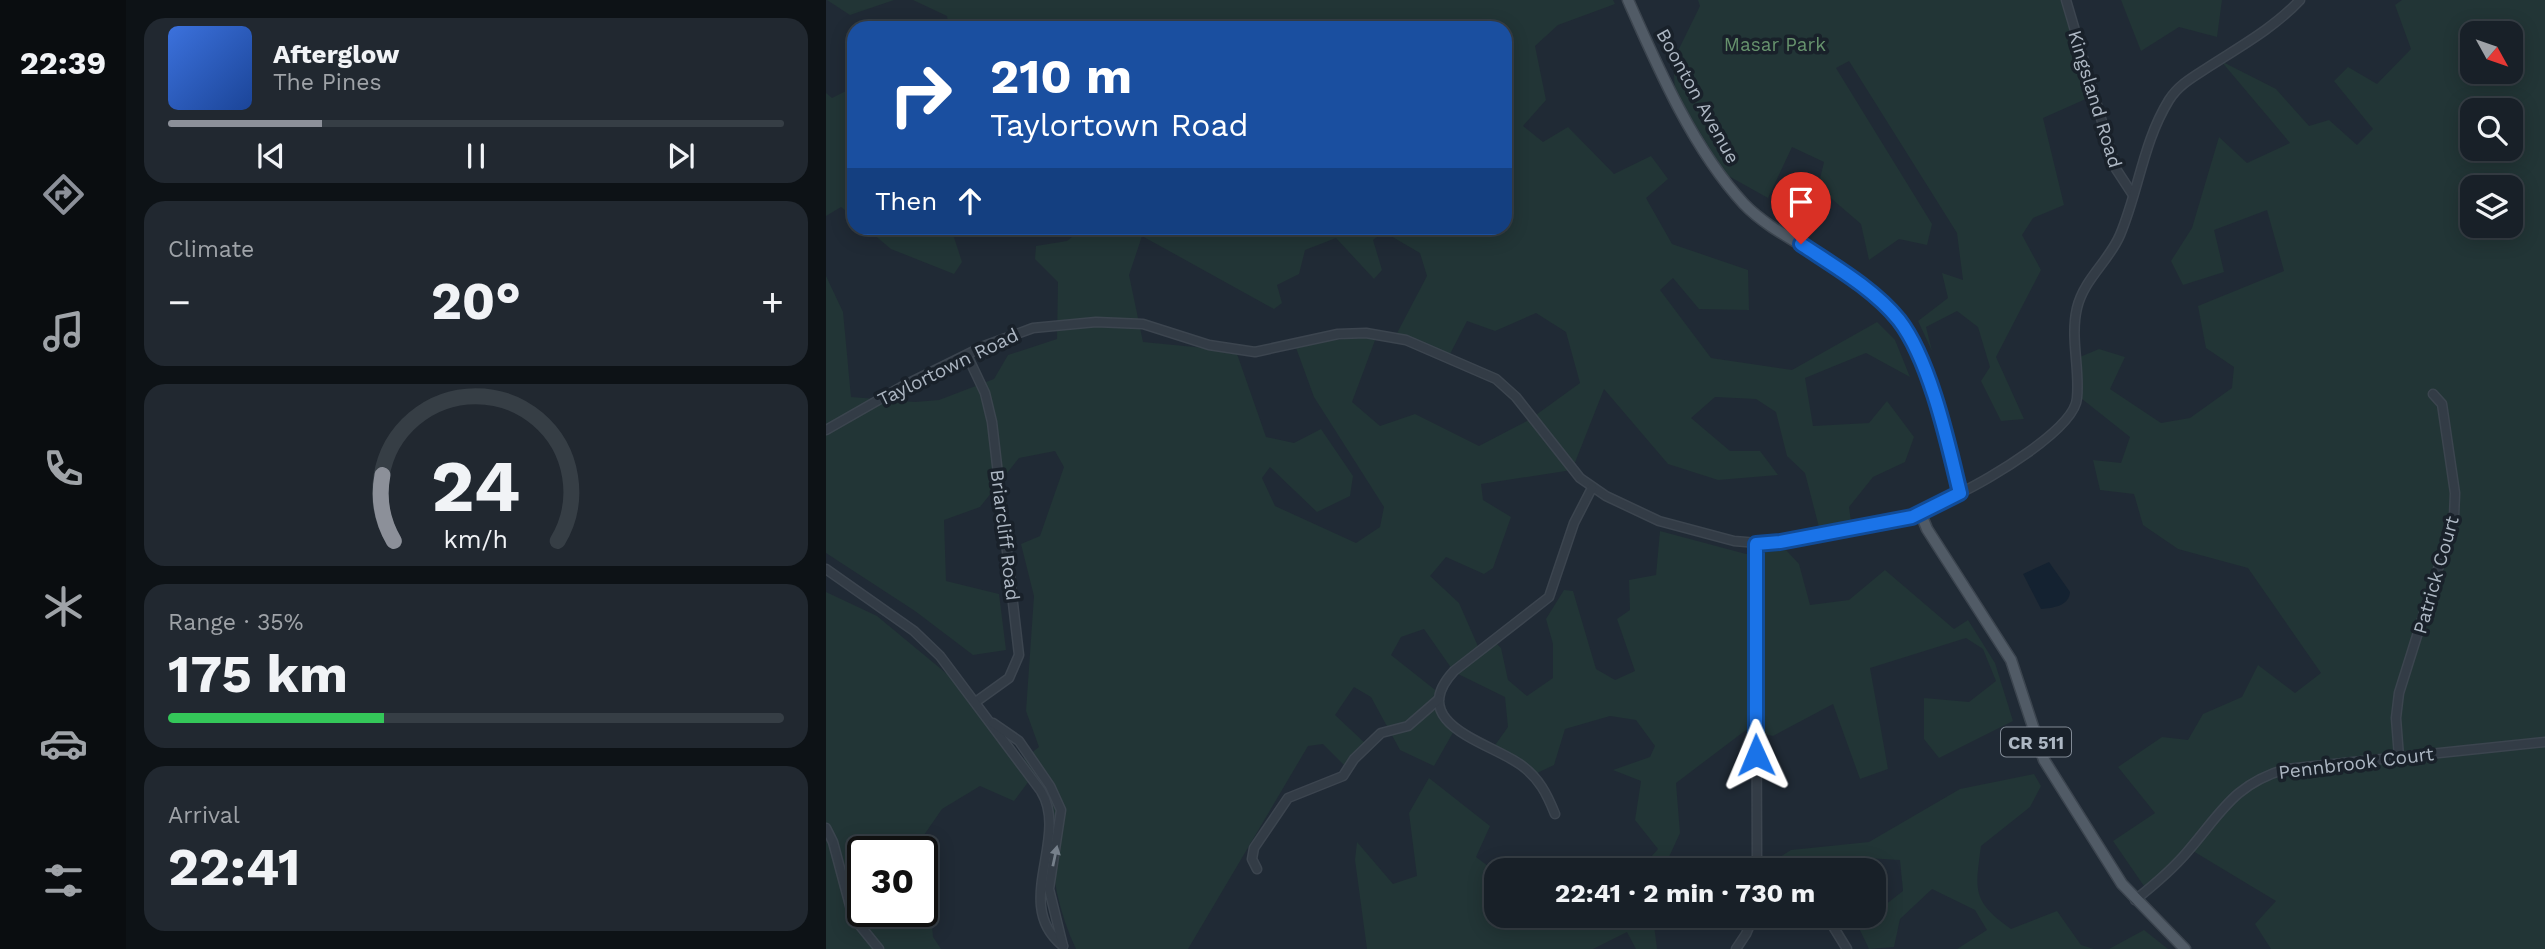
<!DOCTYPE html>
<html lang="en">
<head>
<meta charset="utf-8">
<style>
	:root { --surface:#182028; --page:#212830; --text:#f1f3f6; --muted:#9fa3a8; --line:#363e45; --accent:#8c9099 }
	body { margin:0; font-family:"Work Sans",sans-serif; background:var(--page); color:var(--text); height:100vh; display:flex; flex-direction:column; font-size:26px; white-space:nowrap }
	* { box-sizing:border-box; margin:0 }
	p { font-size:23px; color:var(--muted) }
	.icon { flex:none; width:38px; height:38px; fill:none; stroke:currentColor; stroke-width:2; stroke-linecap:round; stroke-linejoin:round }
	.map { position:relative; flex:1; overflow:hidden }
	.drawer { display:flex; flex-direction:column; gap:18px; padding:18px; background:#0d1216; width:700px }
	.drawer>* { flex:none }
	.guide { position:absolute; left:21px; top:21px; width:665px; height:214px; border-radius:21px; box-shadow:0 4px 18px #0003,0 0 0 2px var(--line); background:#1a4fa0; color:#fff; overflow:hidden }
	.needle { width:46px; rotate:130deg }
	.buttons { position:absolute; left:1634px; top:21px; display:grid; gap:14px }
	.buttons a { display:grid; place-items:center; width:63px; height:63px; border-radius:14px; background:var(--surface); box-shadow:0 4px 18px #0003,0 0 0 2px var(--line); font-size:35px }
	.speed { position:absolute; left:21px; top:836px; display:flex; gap:14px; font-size:35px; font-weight:700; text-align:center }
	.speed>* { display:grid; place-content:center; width:91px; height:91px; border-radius:50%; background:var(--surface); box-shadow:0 4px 18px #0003,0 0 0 2px var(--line); line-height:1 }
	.speed .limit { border:4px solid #111; border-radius:10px; background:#fff; color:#111 }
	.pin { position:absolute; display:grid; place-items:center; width:60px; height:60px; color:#fff; margin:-72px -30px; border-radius:50% 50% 50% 0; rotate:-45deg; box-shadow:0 0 7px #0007 }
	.pin .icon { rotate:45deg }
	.me { position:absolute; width:77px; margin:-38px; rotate:359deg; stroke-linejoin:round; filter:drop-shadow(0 0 5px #0008) }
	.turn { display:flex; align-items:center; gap:24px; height:147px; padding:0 28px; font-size:32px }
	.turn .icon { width:91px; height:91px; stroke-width:2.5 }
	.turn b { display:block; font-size:49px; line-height:60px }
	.then { display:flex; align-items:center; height:66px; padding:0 28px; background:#0003; gap:14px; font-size:26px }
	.big { font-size:52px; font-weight:700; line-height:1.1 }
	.drawer .card { flex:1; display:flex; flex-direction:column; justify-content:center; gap:10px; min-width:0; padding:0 24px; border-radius:21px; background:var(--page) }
	.drawer .dial { align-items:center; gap:0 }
	.dial svg { height:182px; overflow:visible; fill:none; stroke:var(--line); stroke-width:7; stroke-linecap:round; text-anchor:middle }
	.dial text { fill:var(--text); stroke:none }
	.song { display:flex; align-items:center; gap:21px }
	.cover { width:84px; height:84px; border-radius:10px; background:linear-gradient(135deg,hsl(220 70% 55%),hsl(220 70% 35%)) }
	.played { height:7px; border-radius:4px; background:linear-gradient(90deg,var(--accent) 25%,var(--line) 25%) }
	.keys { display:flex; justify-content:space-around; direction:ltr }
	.heat { display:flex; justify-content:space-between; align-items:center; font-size:38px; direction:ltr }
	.charge { height:10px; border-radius:5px; background:linear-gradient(90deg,#34c759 35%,var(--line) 0) }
	.trip { position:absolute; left:658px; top:858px; width:402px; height:70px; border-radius:21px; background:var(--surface); box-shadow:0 4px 18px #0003,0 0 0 2px var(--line); font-weight:700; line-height:70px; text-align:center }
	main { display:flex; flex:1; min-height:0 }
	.dock { display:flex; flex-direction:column; width:126px; justify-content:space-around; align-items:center; background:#0a0d10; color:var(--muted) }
	.dock .icon { width:49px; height:49px }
	.dock .current { color:var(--accent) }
	.dock b { font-size:32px; color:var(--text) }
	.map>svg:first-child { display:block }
	.green { fill:#223536; fill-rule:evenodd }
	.water { fill:#142231 }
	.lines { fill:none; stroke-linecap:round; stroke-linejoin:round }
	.minor-casing { stroke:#3c454f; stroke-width:11 }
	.major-casing { stroke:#3c454f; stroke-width:13 }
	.minor { stroke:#333c46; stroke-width:8 }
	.major { stroke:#515b66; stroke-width:10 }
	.oneway { fill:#76808b }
	.route-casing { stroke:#114b97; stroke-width:18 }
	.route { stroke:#1a73e8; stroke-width:12 }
	.labels { text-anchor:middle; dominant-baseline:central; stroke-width:7; stroke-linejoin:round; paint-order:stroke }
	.shield { fill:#19212a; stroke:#818a95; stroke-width:2 }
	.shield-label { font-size:18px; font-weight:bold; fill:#adb7c3 }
	.park-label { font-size:19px; fill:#66926d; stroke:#19212a }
	.street-label { font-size:19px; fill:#adb7c3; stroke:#19212a }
</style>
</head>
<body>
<main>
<nav class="dock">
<b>22:39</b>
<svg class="icon current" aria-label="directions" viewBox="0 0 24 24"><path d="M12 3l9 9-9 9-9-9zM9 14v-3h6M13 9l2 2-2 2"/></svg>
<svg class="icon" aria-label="music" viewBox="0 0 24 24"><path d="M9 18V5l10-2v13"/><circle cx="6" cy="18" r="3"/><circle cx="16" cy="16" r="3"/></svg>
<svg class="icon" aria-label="phone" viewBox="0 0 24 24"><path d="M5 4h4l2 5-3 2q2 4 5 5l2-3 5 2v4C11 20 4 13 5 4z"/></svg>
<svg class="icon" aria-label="climate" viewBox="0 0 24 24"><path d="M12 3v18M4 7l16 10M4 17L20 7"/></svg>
<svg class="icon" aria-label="car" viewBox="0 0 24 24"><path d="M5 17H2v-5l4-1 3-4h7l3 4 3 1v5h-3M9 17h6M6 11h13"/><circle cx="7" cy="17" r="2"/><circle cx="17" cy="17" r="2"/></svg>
<svg class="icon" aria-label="filters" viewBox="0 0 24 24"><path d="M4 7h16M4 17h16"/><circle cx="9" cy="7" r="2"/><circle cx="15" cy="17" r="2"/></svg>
</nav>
<section class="drawer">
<div class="card">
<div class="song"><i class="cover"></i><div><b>Afterglow</b><p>The Pines</p></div></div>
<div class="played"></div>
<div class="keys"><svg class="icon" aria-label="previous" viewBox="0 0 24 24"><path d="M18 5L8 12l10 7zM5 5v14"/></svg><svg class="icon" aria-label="pause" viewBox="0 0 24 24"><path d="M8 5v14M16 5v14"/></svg><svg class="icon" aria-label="next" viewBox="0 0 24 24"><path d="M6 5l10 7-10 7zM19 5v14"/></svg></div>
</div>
<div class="card"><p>Climate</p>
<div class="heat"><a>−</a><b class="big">20°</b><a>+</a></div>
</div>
<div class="card dial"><svg viewBox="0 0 100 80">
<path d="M14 69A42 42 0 1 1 86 69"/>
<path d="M14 69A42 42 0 0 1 9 40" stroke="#8c9099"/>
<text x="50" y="56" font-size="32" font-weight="700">24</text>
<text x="50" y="72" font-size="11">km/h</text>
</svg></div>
<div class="card"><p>Range · 35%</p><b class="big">175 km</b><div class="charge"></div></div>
<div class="card"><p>Arrival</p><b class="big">22:41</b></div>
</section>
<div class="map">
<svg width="1719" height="949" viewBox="0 0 1719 949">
	<rect width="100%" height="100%" fill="#202a35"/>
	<g class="green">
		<polygon points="1,0 68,0 24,15"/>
		<path d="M87 0H787L789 4 732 25 709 46 720 100 697 126 717 142 742 127 788 174 825 156 842 179 820 198 846 244 922 270 923 310 873 309 847 278 834 290 885 358 966 370 1051 322 1069 340 1084 377 1040 353 979 378 987 426 1043 423 1061 401 1088 437 1079 462 1047 477 1023 507 1026 529 995 535 979 473 961 456 950 412 930 399 889 397 865 418 904 451H934L952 475 892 480 842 464 778 389 746 470 655 484 657 500 685 517 667 568 658 574 620 557 604 576 633 603 654 651 668 641 675 648 682 680 701 696 727 678V644L720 619 738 590 747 591 770 669 789 680 809 671 791 619 804 610 803 580 830 575 834 531 920 554 960 550 973 564 984 605 1023 600 1059 570 1128 629 1142 620 1169 663 1187 721 1113 758 1098 739V698L1143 702 1170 681 1157 649 1140 638 1044 668 1062 769 1034 779 1007 704 947 736 920 730 850 783 854 833 837 870H786L784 856 818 865 832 849 809 820 815 781 787 770 824 757 829 746 810 720 784 716 739 729 728 765 707 775 667 748 682 727 679 697 628 672 598 629 575 637 565 655 613 693 629 729 608 766 574 750 545 697 528 687 509 715 541 745 521 768 497 744 482 746 362 949H250C229 905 221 853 226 803L196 760 213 747 200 711 208 596 195 544 214 536 238 467 229 451 193 458 154 507 118 520 120 581 173 594 180 650 147 655 89 611 0 553V276L17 312 25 397 89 402 113 400 168 379 182 355 231 339 232 282 209 259 210 246 241 241 257 228H679V28H123L121 16ZM558 232 594 253 601 276 569 337 622 358 641 321 669 331 710 313 740 332 754 383 703 420 653 446 589 414 554 426 526 402 551 335 469 345 488 397 558 507 554 527 530 543 449 506 436 478 444 467 491 512 524 496 527 476 495 429 468 443 440 437 410 351 317 342 303 275 316 236 448 309 456 303 451 285 473 274 479 250 510 238 548 279 556 270 547 240Z"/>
		<polygon points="872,0 1243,0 1271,94 1217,118 1238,205 1207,218 1196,235 1215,270 1170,357 1198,419 1175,421 1155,381 1164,367 1152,327 1131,311 1100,327 1106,351 1092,321 1122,298 1116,273 1137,280 1131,233 1023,61 1010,68 1106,224 1101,245 1073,239 1043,260 1035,224 992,187 998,162 966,147 942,198 899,174 849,91 847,61 874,6"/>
		<polygon points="1295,0 1396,0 1391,37 1353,27 1315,51"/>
		<path d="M1576 0H1719V949H1445L1429 924 1450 901 1362 848 1320 889 1287 841 1329 813 1292 767 1336 737 1362 740 1377 714 1416 697 1432 665 1469 693 1495 673 1422 568 1352 549 1317 525 1308 494 1274 490 1267 460 1295 463 1304 437 1251 395 1249 359 1273 349 1299 357 1284 389 1335 423 1364 418 1406 388 1408 367 1380 348 1372 306 1458 271 1441 210 1388 230 1398 272 1357 285 1345 261 1366 228 1393 137 1421 163 1464 143 1395 61 1450 89 1483 126 1503 120 1531 145 1547 129 1508 81 1522 67 1551 84 1585 49 1569 5ZM1647 33H1685V72H1647ZM1647 110H1685V149H1647ZM1647 187H1685V226H1647Z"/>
		<polygon points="28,87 28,217 15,207 0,216 0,93 6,98"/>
		<polygon points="40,228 125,228 136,262 128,274 65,249"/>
		<path d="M0 592 51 616 138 688 203 781 188 801 154 786 116 809 98 835 107 937 115 949H0ZM37 852H96V912H37Z"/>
		<path d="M1208 774 1215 786 1204 807 1155 846C1149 891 1146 901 1185 929L1231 911 1255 945 1268 949H1131L1161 930 1149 910 1106 889 1074 919 1068 947 1043 949 1032 926 1077 891 1074 860 1023 857 996 870H967L946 862 965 850 1043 842 1134 789Z"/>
		<polygon points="603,778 664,826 650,857 670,872 670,915 833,915 828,925 831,949 810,949 801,932 767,949 541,949 529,860 531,842 567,884 591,876 583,813"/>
		<polygon points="1318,930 1342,949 1283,949"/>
	</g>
	<path class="water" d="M1223 562 1244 592C1243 606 1227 608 1215 609L1197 574Z"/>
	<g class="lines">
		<g class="minor-casing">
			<g id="minor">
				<polyline points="1240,0 1290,169 1307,195"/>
				<polyline points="141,355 159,393 166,422 193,655 183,678 151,701"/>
				<polyline points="0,430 77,386 158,346 207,328 270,322 317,324 383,345 429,352 512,334 540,333 580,340 670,379 690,397 754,478 780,496 833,521 908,541 944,544 1095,514"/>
				<path d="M1134 493C1162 480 1249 429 1251 398 1254 368 1244 338 1251 308 1258 279 1283 261 1294 235 1313 190 1317 142 1343 100 1353 84 1369 76 1384 66 1415 46 1449 27 1474 0"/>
				<polyline points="930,544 931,870"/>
				<path d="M0 569 88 631 114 656 215 791C244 838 185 905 237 946"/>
				<polyline points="167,723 193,741 224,786 235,810 223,889 237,946"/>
				<polyline points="1573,757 1570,718 1573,693 1628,518 1629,493 1616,404 1607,394"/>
				<path d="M729 814C721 794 713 778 695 765 663 742 579 724 628 671L723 597 748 523 766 488"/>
				<polyline points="0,828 7,842 27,917 53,949"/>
				<polyline points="431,869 426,859 428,848 462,798 517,776 528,759 555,733 582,726 613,699"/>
				<path d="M1309 900C1328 885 1346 870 1362 851 1395 813 1408 784 1460 769L1719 742"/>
				<polyline points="1000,915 1021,949"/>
				<polyline points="910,949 920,934 928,915"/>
			</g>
		</g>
		<g class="major-casing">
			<path id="major" d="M802 0C832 68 867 149 918 204 942 229 977 244 1005 264 1028 280 1053 297 1071 318 1104 356 1122 443 1134 493L1095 514 1101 529 1185 660 1218 760 1296 884 1359 949"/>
		</g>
		<use href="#minor" class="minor"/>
		<use href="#major" class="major"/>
	</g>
	<defs><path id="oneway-solid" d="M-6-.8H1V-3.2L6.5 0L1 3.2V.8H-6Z" transform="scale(1.75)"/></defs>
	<use class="oneway" href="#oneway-solid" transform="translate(229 856) rotate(-78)"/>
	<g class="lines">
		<g class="route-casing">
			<path id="route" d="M930 755V544L954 542 1086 517 1134 493C1122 443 1104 360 1073 320 1048 289 1008 266 975 244"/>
		</g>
		<use href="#route" class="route"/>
	</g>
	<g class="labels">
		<rect class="shield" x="1175" y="727.5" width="70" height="29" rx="5"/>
		<g class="shield-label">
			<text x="1210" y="742">CR 511</text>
		</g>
		<g class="park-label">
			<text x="949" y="44">Masar Park</text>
		</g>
		<g class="street-label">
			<text transform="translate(872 96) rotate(61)">Boonton Avenue</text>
			<text transform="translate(1269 99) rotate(73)">Kingsland Road</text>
			<text transform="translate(122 367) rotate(-26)">Taylortown Road</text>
			<text transform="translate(179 535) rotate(83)">Briarcliff Road</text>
			<text transform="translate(1610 575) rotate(-74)">Patrick Court</text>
			<text transform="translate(1530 763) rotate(-7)">Pennbrook Court</text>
		</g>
	</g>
</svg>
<div class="buttons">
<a><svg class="needle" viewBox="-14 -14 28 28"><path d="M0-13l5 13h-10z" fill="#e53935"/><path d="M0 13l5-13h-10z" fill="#9fa3a8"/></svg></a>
<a><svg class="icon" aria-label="search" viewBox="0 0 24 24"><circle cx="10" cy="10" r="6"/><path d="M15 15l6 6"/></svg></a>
<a><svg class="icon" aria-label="layers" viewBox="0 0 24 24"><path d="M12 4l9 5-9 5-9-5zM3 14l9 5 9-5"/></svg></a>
</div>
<div class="speed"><div class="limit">30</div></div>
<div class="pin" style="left:975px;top:244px;background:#d93025"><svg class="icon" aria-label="arrive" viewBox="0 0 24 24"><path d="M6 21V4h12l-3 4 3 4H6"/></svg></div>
<svg class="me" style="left:930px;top:755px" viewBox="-20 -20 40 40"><path d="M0-17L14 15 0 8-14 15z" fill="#1a73e8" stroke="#fff" stroke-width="4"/></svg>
<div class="trip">22:41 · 2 min · 730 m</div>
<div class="guide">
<div class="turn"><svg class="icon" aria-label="right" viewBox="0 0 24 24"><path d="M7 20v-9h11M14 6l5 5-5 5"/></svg><div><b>210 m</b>Taylortown Road</div></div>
<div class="then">Then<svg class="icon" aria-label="ahead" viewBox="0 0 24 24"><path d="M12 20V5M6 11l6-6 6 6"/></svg></div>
</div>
</div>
</main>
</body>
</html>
